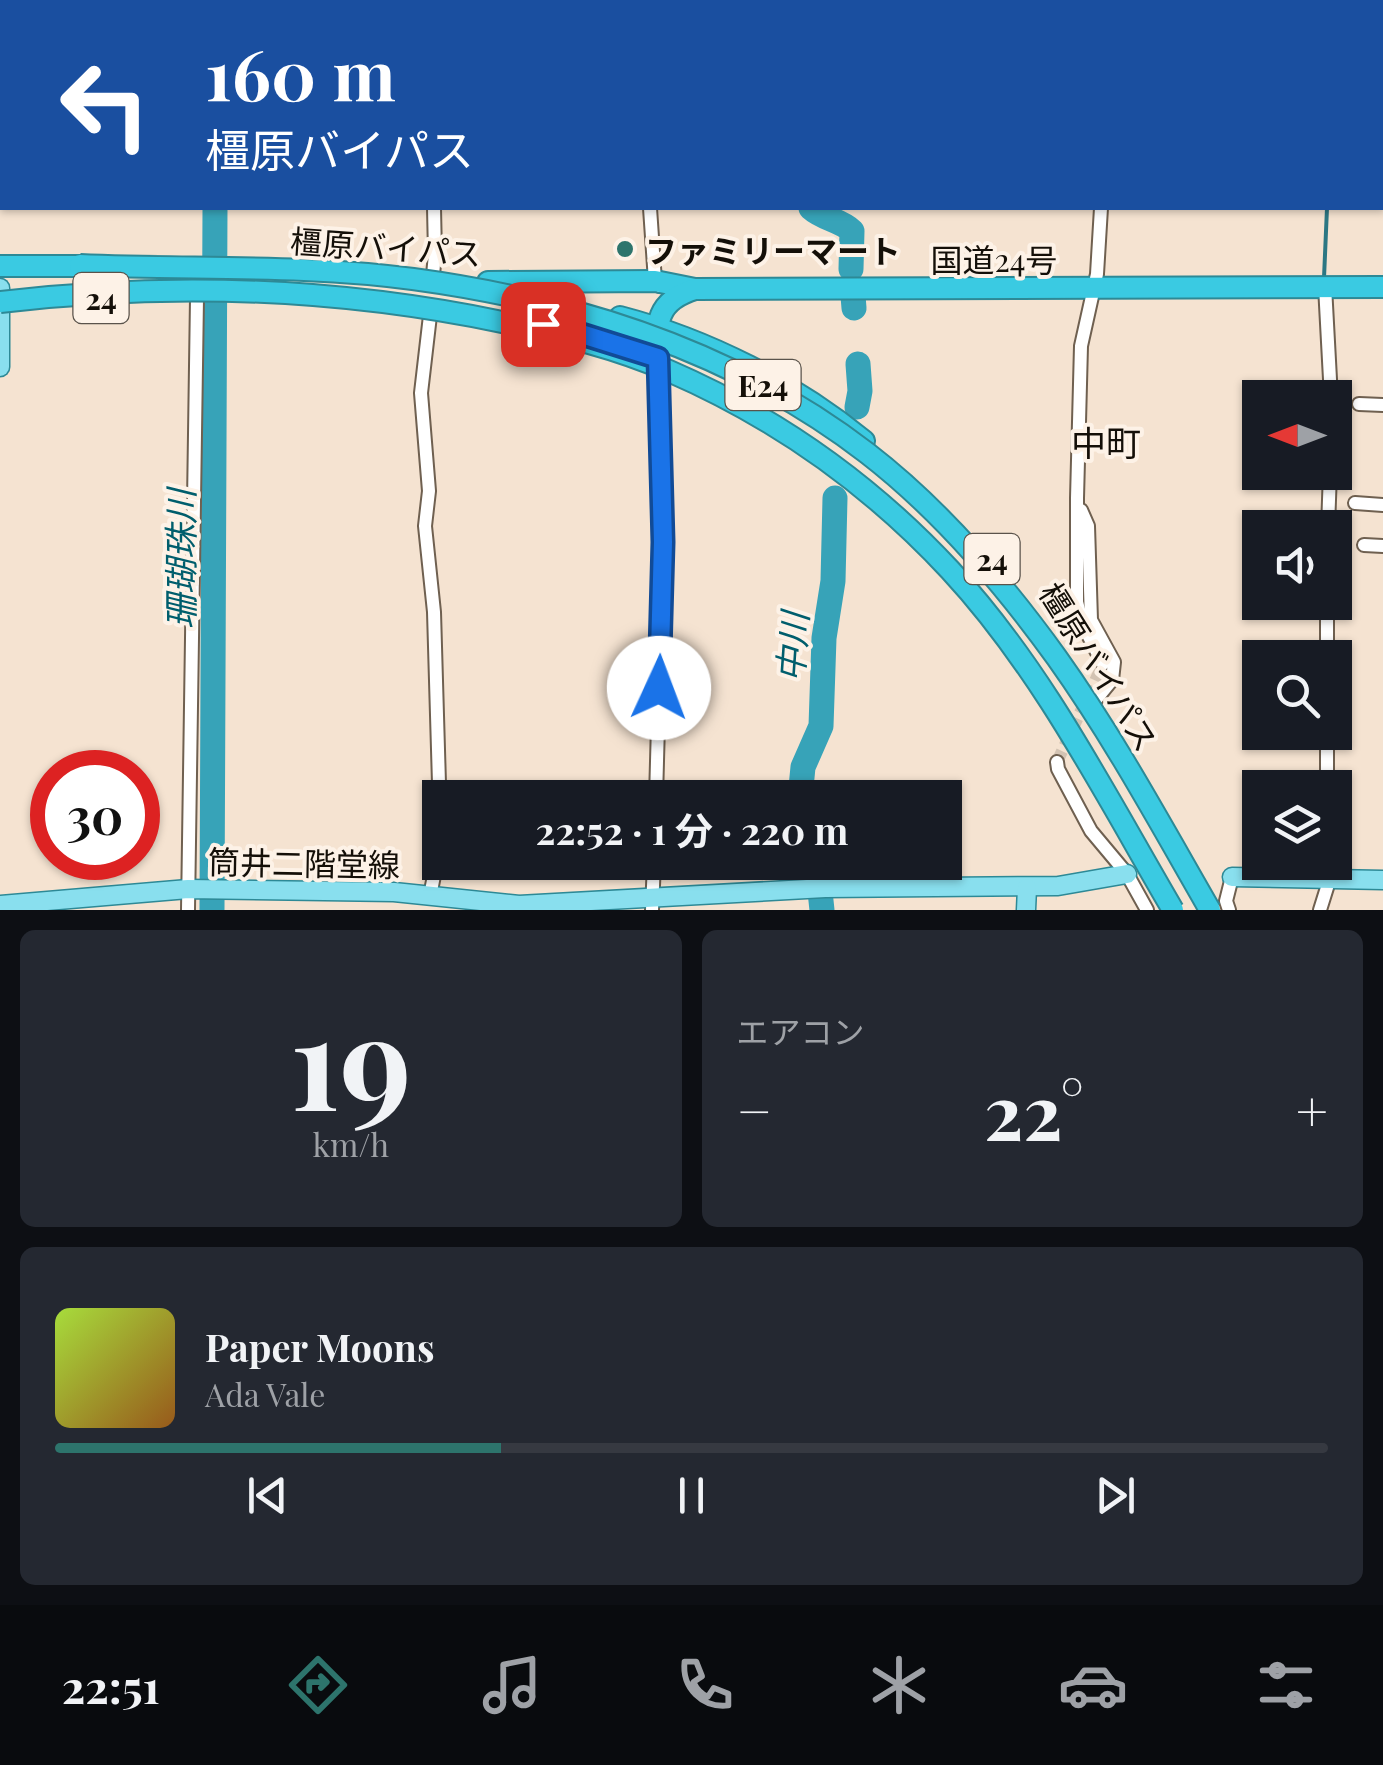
<!DOCTYPE html>
<html lang="ja">
<head>
<meta charset="utf-8">
<style>
	:root { --surface:#171b24; --page:#242831; --text:#f1f3f6; --muted:#9ea1a6; --line:#363941; --accent:#2d746c }
	body { margin:0; font-family:"Playfair Display","Noto Sans JP",serif; background:var(--page); color:var(--text); height:100vh; display:flex; flex-direction:column; font-size:38px; white-space:nowrap }
	* { box-sizing:border-box; margin:0 }
	p { font-size:32px; color:var(--muted) }
	.icon { flex:none; width:55px; height:55px; fill:none; stroke:currentColor; stroke-width:2; stroke-linecap:round; stroke-linejoin:round }
	.map { position:relative; height:910px; overflow:hidden }
	.details { display:flex; flex-direction:column; gap:20px; padding:20px; background:#0d0f14; flex:1 }
	.details>* { flex:none }
	.hud { position:absolute; left:0px; top:0px; width:1385px; height:210px; box-shadow:0 2px 8px #0004; background:#1a4fa0; color:#fff; overflow:hidden }
	.needle { width:65px; rotate:270deg }
	.controls { position:absolute; left:1242px; top:380px; display:grid; gap:20px }
	.controls a { display:grid; place-items:center; width:110px; height:110px; border-radius:0px; background:var(--surface); box-shadow:0 2px 8px #0004; font-size:50px }
	.speed { position:absolute; left:30px; top:750px; display:flex; gap:20px; font-size:50px; font-weight:700; text-align:center }
	.speed>* { display:grid; place-content:center; width:130px; height:130px; border-radius:50%; background:var(--surface); box-shadow:0 2px 8px #0004; line-height:1 }
	.speed .limit { border:15px solid #d22; background:#fff; color:#111 }
	.pin { position:absolute; display:grid; place-items:center; width:85px; height:85px; color:#fff; margin:-42px; border-radius:20px; box-shadow:0 5px 15px #0006 }
	.me { position:absolute; width:110px; margin:-55px; rotate:2deg; stroke-linejoin:round; filter:drop-shadow(0 0 8px #0008) }
	.turn { display:flex; align-items:center; gap:35px; height:210px; padding:0 40px; font-size:45px }
	.turn .icon { width:130px; height:130px; stroke-width:2.5 }
	.turn b { display:block; font-size:70px; line-height:85px }
	.big { font-size:75px; font-weight:700; line-height:1.1 }
	.details .card { flex:1; display:flex; flex-direction:column; justify-content:center; gap:15px; min-width:0; padding:0 35px; border-radius:15px; background:var(--page) }
	.details .dial { align-items:center; gap:0 }
	.dial b { font-size:130px; line-height:1 }
	.song { display:flex; align-items:center; gap:30px }
	.cover { width:120px; height:120px; border-radius:15px; background:linear-gradient(135deg,hsl(80 70% 55%),hsl(30 70% 35%)) }
	.played { height:10px; border-radius:5px; background:linear-gradient(90deg,var(--accent) 35%,var(--line) 35%) }
	.keys { display:flex; justify-content:space-around; direction:ltr }
	.heat { display:flex; justify-content:space-between; align-items:center; font-size:55px; direction:ltr }
	.details .tiles { flex:1; display:grid; gap:20px; grid-template-columns:1fr 1fr }
	.card:last-child { grid-column:span 2 }
	.trip { position:absolute; left:422px; top:780px; width:540px; height:100px; border-radius:0px; background:var(--surface); box-shadow:0 2px 8px #0004; font-weight:700; line-height:100px; text-align:center }
	.tab-bar { display:flex; height:160px; justify-content:space-around; align-items:center; background:#090b0e; color:var(--muted) }
	.tab-bar .icon { width:70px; height:70px }
	.tab-bar .active { color:var(--accent) }
	.tab-bar b { font-size:45px; color:var(--text) }
	.map>svg:first-child { display:block }
	.lines { fill:none; stroke-linecap:round; stroke-linejoin:round }
	.stream { stroke:#2c7783; stroke-width:4 }
	.river { stroke:#37a3b8; stroke-width:25 }
	.minor-tunnel { stroke:#d3c3b3; stroke-width:12; stroke-dasharray:12 6; stroke-linecap:butt }
	.minor-casing { stroke:#6f6050; stroke-width:16 }
	.major-casing { stroke:#2d8996; stroke-width:21 }
	.highway-casing { stroke:#2d8996; stroke-width:24 }
	.minor { stroke:#fff; stroke-width:12 }
	.major { stroke:#89dfee; stroke-width:18 }
	.highway { stroke:#3acae2; stroke-width:20 }
	.highway-bridge-casing { stroke:#2d8996; stroke-width:24; stroke-linecap:butt }
	.highway-bridge { stroke:#3acae2; stroke-width:20 }
	.route-casing { stroke:#114b97; stroke-width:25 }
	.route { stroke:#1a73e8; stroke-width:18 }
	.poi-dot { fill:#2d746c; stroke:#fdf2e7; stroke-width:4 }
	.labels { text-anchor:middle; dominant-baseline:central; stroke-width:8; stroke-linejoin:round; paint-order:stroke }
	.shield { fill:#fdf2e7; stroke:#5a534b; stroke-width:2.5 }
	.shield-label { font-size:30px; font-weight:bold; fill:#140f08 }
	.street-label { font-size:32px; fill:#140f08; stroke:#fdf2e7 }
	.poi-label { font-size:32px; font-weight:bold; fill:#140f08; stroke:#fdf2e7; text-anchor:start }
	.neighbourhood-label { font-size:35px; fill:#140f08; stroke:#fdf2e7 }
	.water-label { font-size:35px; font-style:italic; fill:#005e6d; stroke:#fdf2e7 }
</style>
</head>
<body>
<div class="map">
<svg width="1383" height="910" viewBox="0 0 1383 910">
	<rect width="100%" height="100%" fill="#f5e3d1"/>
	<g class="lines">
		<g class="stream">
			<polyline points="1322,0 1322,2"/>
			<polyline points="1324,278 1327,208"/>
		</g>
		<g class="river">
			<polyline points="214,0 215,2"/>
			<polyline points="847,0 847,2"/>
			<path d="M811 208C823 219 841 220 852 231L851 269"/>
			<polyline points="853,296 854,308"/>
			<polyline points="857,407 860,391 858,364"/>
			<polyline points="800,798 803,767 821,726 824,638 833,581 835,498"/>
			<polyline points="803,862 819,882 822,910"/>
			<polyline points="212,910 215,208"/>
		</g>
		<polyline class="minor-tunnel" points="1057,762 1103,664"/>
		<g class="minor-casing">
			<g id="minor">
				<polyline points="427,0 427,2"/>
				<polyline points="916,0 917,2"/>
				<polyline points="1112,2 1112,0"/>
				<polyline points="650,208 655,281 660,286"/>
				<polyline points="1101,208 1097,274 1081,346 1077,498 1077,602 1083,625 1103,664"/>
				<polyline points="433,275 435,254 434,208"/>
				<polyline points="1325,286 1331,398"/>
				<polyline points="431,307 421,393 429,491 425,526 434,612 440,818"/>
				<polyline points="1359,404 1383,405"/>
				<polyline points="1355,503 1383,505"/>
				<polyline points="1081,510 1088,526 1091,620 1114,662 1112,680 1094,702"/>
				<polyline points="1328,528 1330,472"/>
				<polyline points="1364,545 1383,546"/>
				<polyline points="1327,658 1327,602"/>
				<polyline points="1057,762 1058,769 1091,831 1127,874 1147,910"/>
				<polyline points="1327,788 1327,732"/>
				<polyline points="656,798 663,542 658,361"/>
				<polyline points="430,896 440,845"/>
				<polyline points="188,910 197,298"/>
				<polyline points="652,910 654,862"/>
				<polyline points="1229,910 1226,901 1232,877"/>
				<polyline points="1320,910 1330,878"/>
			</g>
		</g>
		<g class="major-casing">
			<g id="major">
				<polyline points="0,288 0,367"/>
				<polyline points="1232,877 1383,880"/>
				<polyline points="0,905 188,889 394,892 519,905 825,888 1058,886 1127,874"/>
				<polyline points="1026,910 1027,888"/>
			</g>
		</g>
		<g class="highway-casing">
			<g id="highway">
				<polyline points="0,266 96,266"/>
				<polyline points="488,282 655,281 695,289"/>
				<path d="M620 317C708 340 794 384 864 441"/>
				<path d="M658 358C656 323 656 301 695 289L1383 287"/>
			</g>
		</g>
		<use href="#minor" class="minor"/>
		<use href="#major" class="major"/>
		<use href="#highway" class="highway"/>
		<g class="highway-bridge-casing">
			<g id="highway-bridge">
				<path d="M80 265C191 270 303 264 413 279 576 301 736 352 867 453 941 510 1003 583 1057 658 1114 738 1161 825 1210 910"/>
				<path d="M0 302C167 282 338 288 502 322 558 334 617 348 669 371 775 417 871 485 950 570 1042 669 1105 794 1173 910"/>
			</g>
		</g>
		<use href="#highway-bridge" class="highway-bridge"/>
	</g>
	<g class="lines">
		<g class="route-casing">
			<polyline id="route" points="543,324 572,331 658,358 663,542 659,688"/>
		</g>
		<use href="#route" class="route"/>
	</g>
	<circle class="poi-dot" cx="625" cy="249" r="10"/>
	<g class="labels">
		<g class="shield">
			<rect x="73.5" y="273" width="55" height="50" rx="8"/>
			<rect x="725.5" y="360" width="75" height="50" rx="8"/>
			<rect x="964.5" y="534" width="55" height="50" rx="8"/>
		</g>
		<g class="shield-label">
			<text x="101" y="298">24</text>
			<text x="763" y="385">E24</text>
			<text x="992" y="559">24</text>
		</g>
		<g class="street-label">
			<text transform="translate(386 246) rotate(4)">橿原バイパス</text>
			<text x="994" y="258">国道24号</text>
			<text transform="translate(1100 666) rotate(58)">橿原バイパス</text>
			<text transform="translate(304 862) rotate(1)">筒井二階堂線</text>
		</g>
		<g class="poi-label">
			<text x="645" y="249">ファミリーマート</text>
		</g>
		<g class="neighbourhood-label">
			<text x="1106" y="441">中町</text>
		</g>
		<g class="water-label">
			<text transform="translate(179 559) rotate(-90)">珊瑚珠川</text>
			<text transform="translate(791 647) rotate(-86)">中川</text>
		</g>
	</g>
</svg>
<div class="controls">
<a><svg class="needle" viewBox="-14 -14 28 28"><path d="M0-13l5 13h-10z" fill="#e53935"/><path d="M0 13l5-13h-10z" fill="#9ea1a6"/></svg></a>
<a><svg class="icon" aria-label="sound" viewBox="0 0 24 24"><path d="M4 9h4l5-4v14l-5-4H4zM17 9q2 3 0 6"/></svg></a>
<a><svg class="icon" aria-label="search" viewBox="0 0 24 24"><circle cx="10" cy="10" r="6"/><path d="M15 15l6 6"/></svg></a>
<a><svg class="icon" aria-label="layers" viewBox="0 0 24 24"><path d="M12 4l9 5-9 5-9-5zM3 14l9 5 9-5"/></svg></a>
</div>
<div class="speed"><div class="limit">30</div></div>
<div class="pin" style="left:543px;top:324px;background:#d93025"><svg class="icon" aria-label="arrive" viewBox="0 0 24 24"><path d="M6 21V4h12l-3 4 3 4H6"/></svg></div>
<svg class="me" style="left:659px;top:688px" viewBox="-20 -20 40 40"><circle r="19" fill="#fff"/><path d="M0-13L10 11 0 6-10 11z" fill="#1a73e8"/></svg>
<div class="trip">22:52 · 1 分 · 220 m</div>
<div class="hud">
<div class="turn"><svg class="icon" aria-label="left" viewBox="0 0 24 24"><path d="M17 20v-9H6M10 6l-5 5 5 5"/></svg><div><b>160 m</b>橿原バイパス</div></div>
</div>
</div>
<section class="details">
<div class="tiles">
<div class="card dial"><b>19</b><p>km/h</p></div>
<div class="card"><p>エアコン</p>
<div class="heat"><a>−</a><b class="big">22°</b><a>+</a></div>
</div>
<div class="card">
<div class="song"><i class="cover"></i><div><b>Paper Moons</b><p>Ada Vale</p></div></div>
<div class="played"></div>
<div class="keys"><svg class="icon" aria-label="previous" viewBox="0 0 24 24"><path d="M18 5L8 12l10 7zM5 5v14"/></svg><svg class="icon" aria-label="pause" viewBox="0 0 24 24"><path d="M8 5v14M16 5v14"/></svg><svg class="icon" aria-label="next" viewBox="0 0 24 24"><path d="M6 5l10 7-10 7zM19 5v14"/></svg></div>
</div>
</div>
</section>
<nav class="tab-bar">
<b>22:51</b>
<svg class="icon active" aria-label="directions" viewBox="0 0 24 24"><path d="M12 3l9 9-9 9-9-9zM9 14v-3h6M13 9l2 2-2 2"/></svg>
<svg class="icon" aria-label="music" viewBox="0 0 24 24"><path d="M9 18V5l10-2v13"/><circle cx="6" cy="18" r="3"/><circle cx="16" cy="16" r="3"/></svg>
<svg class="icon" aria-label="phone" viewBox="0 0 24 24"><path d="M5 4h4l2 5-3 2q2 4 5 5l2-3 5 2v4C11 20 4 13 5 4z"/></svg>
<svg class="icon" aria-label="climate" viewBox="0 0 24 24"><path d="M12 3v18M4 7l16 10M4 17L20 7"/></svg>
<svg class="icon" aria-label="car" viewBox="0 0 24 24"><path d="M5 17H2v-5l4-1 3-4h7l3 4 3 1v5h-3M9 17h6M6 11h13"/><circle cx="7" cy="17" r="2"/><circle cx="17" cy="17" r="2"/></svg>
<svg class="icon" aria-label="filters" viewBox="0 0 24 24"><path d="M4 7h16M4 17h16"/><circle cx="9" cy="7" r="2"/><circle cx="15" cy="17" r="2"/></svg>
</nav>
</body>
</html>
